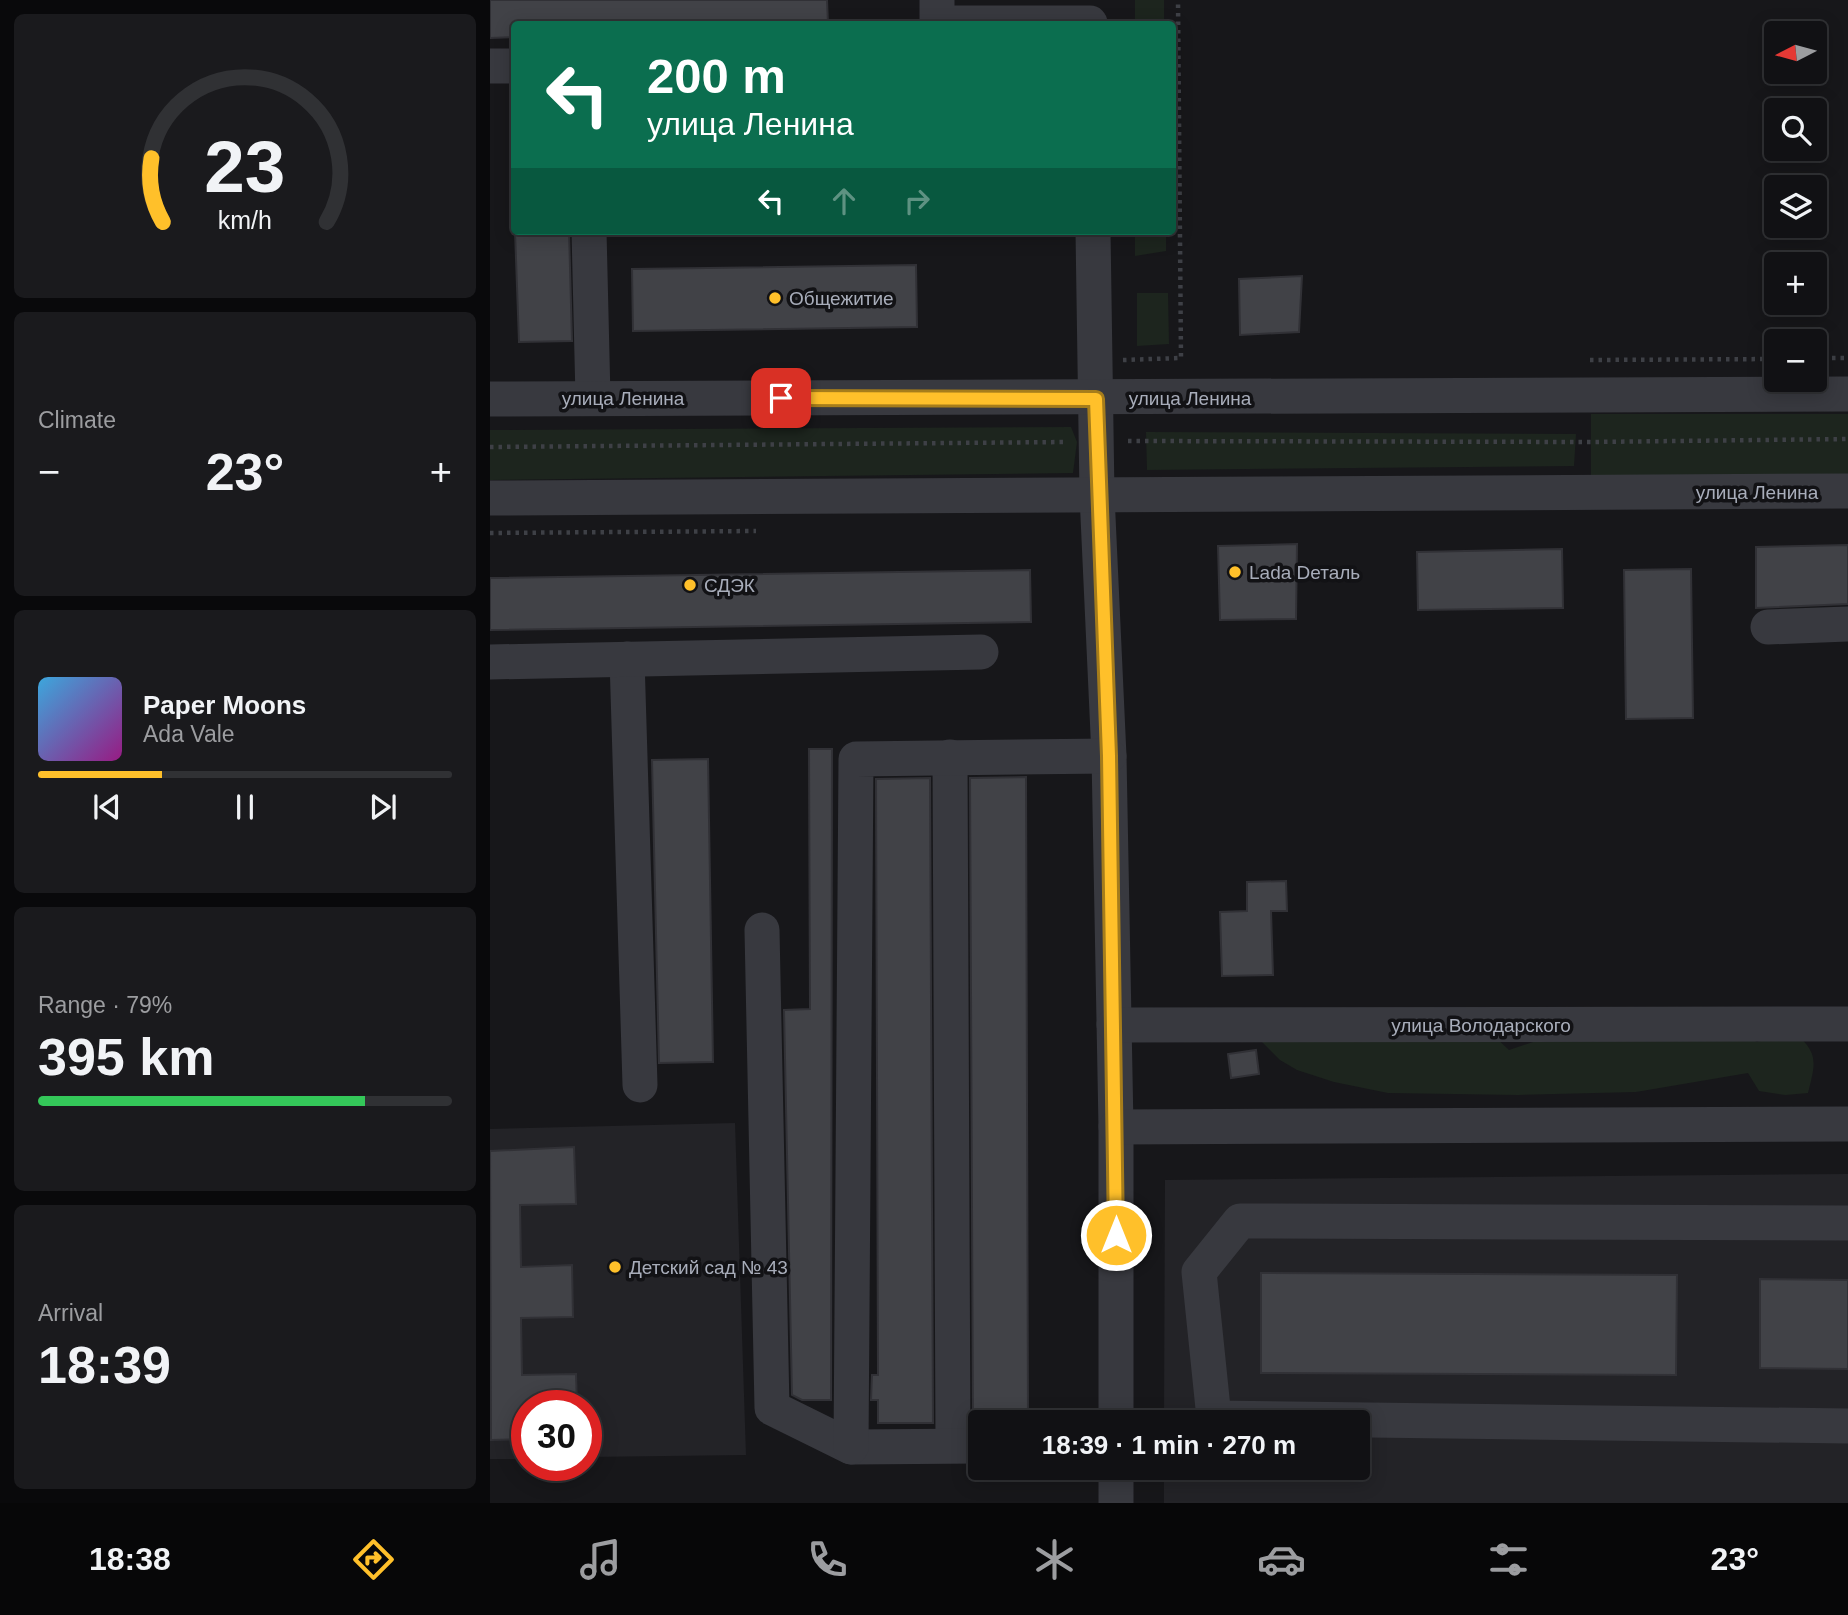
<!DOCTYPE html>
<html lang="en">
<head>
<meta charset="utf-8">
<style>
	:root { --surface:#111114; --page:#1a1a1d; --text:#f1f3f6; --muted:#9c9da0; --line:#303134; --accent:#ffc02a }
	body { margin:0; font-family:Helvetica,sans-serif; background:var(--page); color:var(--text); height:100vh; display:flex; flex-direction:column; font-size:26px; white-space:nowrap }
	* { box-sizing:border-box; margin:0 }
	p { font-size:23px; color:var(--muted) }
	.icon { flex:none; width:38px; height:38px; fill:none; stroke:currentColor; stroke-width:2; stroke-linecap:round; stroke-linejoin:round }
	.map { position:relative; flex:1; overflow:hidden }
	.drawer { display:flex; flex-direction:column; gap:14px; padding:14px; background:#09090b; width:490px }
	.drawer>* { flex:none }
	.top-card { position:absolute; left:21px; top:21px; width:665px; height:214px; border-radius:7px; box-shadow:0 4px 18px #0003,0 0 0 2px var(--line); background:#0b6e4f; color:#fff; overflow:hidden }
	.needle { width:46px; rotate:264deg }
	.controls { position:absolute; left:1274px; top:21px; display:grid; gap:14px }
	.controls a { display:grid; place-items:center; width:63px; height:63px; border-radius:7px; background:var(--surface); box-shadow:0 4px 18px #0003,0 0 0 2px var(--line); font-size:35px }
	.speed { position:absolute; left:21px; top:1390px; display:flex; gap:14px; font-size:35px; font-weight:700; text-align:center }
	.speed>* { display:grid; place-content:center; width:91px; height:91px; border-radius:50%; background:var(--surface); box-shadow:0 4px 18px #0003,0 0 0 2px var(--line); line-height:1 }
	.speed .limit { border:10px solid #d22; background:#fff; color:#111 }
	.pin { position:absolute; display:grid; place-items:center; width:60px; height:60px; color:#fff; margin:-30px; border-radius:14px; box-shadow:0 4px 10px #0006 }
	.me { position:absolute; width:77px; margin:-38px; rotate:0deg; stroke-linejoin:round; filter:drop-shadow(0 0 5px #0008) }
	.turn { display:flex; align-items:center; gap:24px; height:147px; padding:0 21px; font-size:32px }
	.turn .icon { width:91px; height:91px; stroke-width:2.5 }
	.turn b { display:block; font-size:49px; line-height:60px }
	.lanes { display:flex; align-items:center; height:66px; padding:0 21px; background:#0003; justify-content:center; gap:35px; direction:ltr }
	.lanes .off { opacity:.35 }
	.big { font-size:52px; font-weight:600; line-height:1.1 }
	.drawer .tile { flex:1; display:flex; flex-direction:column; justify-content:center; gap:10px; min-width:0; padding:0 24px; border-radius:10px; background:var(--page) }
	.drawer .dial { align-items:center; gap:0 }
	.dial svg { height:182px; overflow:visible; fill:none; stroke:var(--line); stroke-width:7; stroke-linecap:round; text-anchor:middle }
	.dial text { fill:var(--text); stroke:none }
	.song { display:flex; align-items:center; gap:21px }
	.cover { width:84px; height:84px; border-radius:10px; background:linear-gradient(135deg,hsl(200 70% 55%),hsl(310 70% 35%)) }
	.played { height:7px; border-radius:4px; background:linear-gradient(90deg,var(--accent) 30%,var(--line) 30%) }
	.keys { display:flex; justify-content:space-around; direction:ltr }
	.heat { display:flex; justify-content:space-between; align-items:center; font-size:38px; direction:ltr }
	.charge { height:10px; border-radius:5px; background:linear-gradient(90deg,#34c759 79%,var(--line) 0) }
	.trip { position:absolute; left:478px; top:1410px; width:402px; height:70px; border-radius:7px; background:var(--surface); box-shadow:0 4px 18px #0003,0 0 0 2px var(--line); font-weight:600; line-height:70px; text-align:center }
	.dock { display:flex; height:112px; justify-content:space-around; align-items:center; background:#070708; color:var(--muted) }
	.dock .icon { width:49px; height:49px }
	.dock .current { color:var(--accent) }
	.dock b { font-size:32px; color:var(--text) }
	main { display:flex; flex:1; min-height:0 }
	.map>svg:first-child { display:block }
	.built { fill:#232327 }
	.green { fill:#1d251e }
	.building { fill:#414247; stroke:#313136; stroke-width:2 }
	.lines { fill:none; stroke-linecap:round; stroke-linejoin:round }
	.path { stroke:#3e4046; stroke-width:4.5; stroke-dasharray:3.5 5; stroke-linecap:butt }
	.minor { stroke:#38393f; stroke-width:35 }
	.route-casing { stroke:#a67d1b; stroke-width:18 }
	.route { stroke:#ffc02a; stroke-width:12 }
	.poi-dot { fill:#ffc02a; stroke:#121215; stroke-width:2.5 }
	.labels { text-anchor:middle; dominant-baseline:central; stroke-width:7; stroke-linejoin:round; paint-order:stroke }
	.poi-label { font-size:19px; fill:#a8adba; stroke:#121215; text-anchor:start }
	.street-label { font-size:19px; fill:#a8adba; stroke:#121215 }
</style>
</head>
<body>
<main>
<section class="drawer">
<div class="tile dial"><svg viewBox="0 0 100 80">
<path d="M14 69A42 42 0 1 1 86 69"/>
<path d="M14 69A42 42 0 0 1 9 41" stroke="#ffc02a"/>
<text x="50" y="56" font-size="32" font-weight="700">23</text>
<text x="50" y="72" font-size="11">km/h</text>
</svg></div>
<div class="tile"><p>Climate</p>
<div class="heat"><a>−</a><b class="big">23°</b><a>+</a></div>
</div>
<div class="tile">
<div class="song"><i class="cover"></i><div><b>Paper Moons</b><p>Ada Vale</p></div></div>
<div class="played"></div>
<div class="keys"><svg class="icon" aria-label="previous" viewBox="0 0 24 24"><path d="M18 5L8 12l10 7zM5 5v14"/></svg><svg class="icon" aria-label="pause" viewBox="0 0 24 24"><path d="M8 5v14M16 5v14"/></svg><svg class="icon" aria-label="next" viewBox="0 0 24 24"><path d="M6 5l10 7-10 7zM19 5v14"/></svg></div>
</div>
<div class="tile"><p>Range · 79%</p><b class="big">395 km</b><div class="charge"></div></div>
<div class="tile"><p>Arrival</p><b class="big">18:39</b></div>
</section>
<div class="map">
<svg width="1358" height="1503" viewBox="0 0 1358 1503">
	<rect width="100%" height="100%" fill="#17171a"/>
	<g class="built">
		<polygon points="245,1123 256,1455 96,1457 96,1405 37,1405 37,1459 0,1459 0,1129"/>
		<polygon points="1358,1174 1358,1503 674,1503 674,1468 868,1468 868,1423 674,1423 675,1180"/>
	</g>
	<g class="green">
		<rect x="645" y="0" width="29" height="24"/>
		<polygon points="645,231 676,231 676,251 645,256"/>
		<polygon points="647,293 678,293 679,344 647,346"/>
		<rect x="1101" y="414" width="257" height="63"/>
		<polygon points="581,427 587,442 583,473 0,480 0,430"/>
		<polygon points="656,432 1086,434 1084,466 657,470"/>
		<path d="M1302 1031C1329 1052 1326 1062 1318 1093L1295 1095 1269 1091 1258 1073 1146 1092 1028 1095 898 1093 844 1082 807 1070 790 1060 764 1034 1001 1033 1019 1050 1073 1032 1247 1033 1267 1042Z"/>
	</g>
	<g class="building">
		<polygon points="0,0 337,0 338,24 24,24 24,37 0,38"/>
		<polygon points="25,231 79,231 82,341 29,342"/>
		<polygon points="426,265 427,327 143,331 142,269"/>
		<polygon points="812,276 809,332 750,335 749,279"/>
		<polygon points="807,544 806,619 730,620 728,546"/>
		<polygon points="1358,545 1358,604 1266,608 1266,547"/>
		<polygon points="1072,549 1073,608 928,610 927,552"/>
		<polygon points="1201,569 1203,718 1136,719 1134,570"/>
		<polygon points="540,570 541,622 0,630 0,578"/>
		<polygon points="319,749 342,749 341,1400 312,1400 302,1395 294,1010 320,1009"/>
		<polygon points="218,759 223,1062 169,1063 162,760"/>
		<polygon points="536,777 538,1423 483,1423 480,778"/>
		<polygon points="440,778 443,1423 388,1423 388,1400 381,1400 382,1375 388,1375 386,779"/>
		<polygon points="796,881 797,911 781,911 783,975 732,976 730,912 757,911 757,882"/>
		<polygon points="766,1050 769,1074 741,1078 738,1054"/>
		<polygon points="84,1147 86,1204 30,1205 31,1267 82,1265 83,1317 31,1318 32,1375 86,1374 87,1405 37,1405 37,1433 32,1434 32,1439 1,1440 0,1151"/>
		<polygon points="771,1273 1187,1275 1186,1375 771,1373"/>
		<polygon points="1270,1279 1358,1280 1358,1369 1270,1368"/>
	</g>
	<g class="lines">
		<g class="path">
			<polyline points="1325,358 1358,358"/>
			<polyline points="633,360 691,358 688,0"/>
			<polyline points="1100,360 1286,359"/>
			<polyline points="638,441 1101,442 1358,439"/>
			<polyline points="0,447 576,442"/>
			<polyline points="0,533 266,531"/>
		</g>
		<g class="minor">
			<polyline points="447,0 447,23 600,23"/>
			<polyline points="0,66 24,66"/>
			<polyline points="99,231 103,398"/>
			<polyline points="603,231 607,495 619,756 626,1127 626,1423"/>
			<polyline points="0,399 1358,394"/>
			<polyline points="0,498 1358,491"/>
			<polyline points="1278,627 1358,624"/>
			<polyline points="137,659 150,1085"/>
			<polyline points="0,662 491,652"/>
			<polyline points="460,757 463,1445"/>
			<polyline points="272,930 282,1408 361,1447 490,1446"/>
			<polyline points="624,1025 1358,1024"/>
			<polyline points="626,1127 1358,1124"/>
			<polyline points="1358,1223 750,1221 709,1272 724,1418 1358,1426"/>
			<polyline points="361,1447 366,759 619,756"/>
			<polyline points="626,1468 626,1503"/>
		</g>
	</g>
	<g class="lines">
		<g class="route-casing">
			<polyline id="route" points="291,398 606,399 619,756 626,1235"/>
		</g>
		<use href="#route" class="route"/>
	</g>
	<g class="poi-dot">
		<circle cx="285" cy="298" r="7"/>
		<circle cx="745" cy="572" r="7"/>
		<circle cx="200" cy="585" r="7"/>
		<circle cx="125" cy="1267" r="7"/>
	</g>
	<g class="labels">
		<g class="poi-label">
			<text x="299" y="298">Общежитие</text>
			<text x="759" y="572">Lada Dеталь</text>
			<text x="214" y="585">СДЭК</text>
			<text x="139" y="1267">Детский сад № 43</text>
		</g>
		<g class="street-label">
			<text x="133" y="398">улица Ленина</text>
			<text x="700" y="398">улица Ленина</text>
			<text x="1267" y="492">улица Ленина</text>
			<text x="991" y="1025">улица Володарского</text>
		</g>
	</g>
</svg>
<div class="controls">
<a><svg class="needle" viewBox="-14 -14 28 28"><path d="M0-13l5 13h-10z" fill="#e53935"/><path d="M0 13l5-13h-10z" fill="#9c9da0"/></svg></a>
<a><svg class="icon" aria-label="search" viewBox="0 0 24 24"><circle cx="10" cy="10" r="6"/><path d="M15 15l6 6"/></svg></a>
<a><svg class="icon" aria-label="layers" viewBox="0 0 24 24"><path d="M12 4l9 5-9 5-9-5zM3 14l9 5 9-5"/></svg></a>
<a>+</a>
<a>−</a>
</div>
<div class="speed"><div class="limit">30</div></div>
<div class="pin" style="left:291px;top:398px;background:#d93025"><svg class="icon" aria-label="arrive" viewBox="0 0 24 24"><path d="M6 21V4h12l-3 4 3 4H6"/></svg></div>
<svg class="me" style="left:626px;top:1235px" viewBox="-20 -20 40 40"><circle r="17" fill="#ffc02a" stroke="#fff" stroke-width="3"/><path d="M0-11L8 9 0 5-8 9z" fill="#fff"/></svg>
<div class="trip">18:39 · 1 min · 270 m</div>
<div class="top-card">
<div class="turn"><svg class="icon" aria-label="left" viewBox="0 0 24 24"><path d="M17 20v-9H6M10 6l-5 5 5 5"/></svg><div><b>200 m</b>улица Ленина</div></div>
<div class="lanes"><svg class="icon" aria-label="left" viewBox="0 0 24 24"><path d="M17 20v-9H6M10 6l-5 5 5 5"/></svg><svg class="icon off" aria-label="ahead" viewBox="0 0 24 24"><path d="M12 20V5M6 11l6-6 6 6"/></svg><svg class="icon off" aria-label="right" viewBox="0 0 24 24"><path d="M7 20v-9h11M14 6l5 5-5 5"/></svg></div>
</div>
</div>
</main>
<nav class="dock">
<b>18:38</b>
<svg class="icon current" aria-label="directions" viewBox="0 0 24 24"><path d="M12 3l9 9-9 9-9-9zM9 14v-3h6M13 9l2 2-2 2"/></svg>
<svg class="icon" aria-label="music" viewBox="0 0 24 24"><path d="M9 18V5l10-2v13"/><circle cx="6" cy="18" r="3"/><circle cx="16" cy="16" r="3"/></svg>
<svg class="icon" aria-label="phone" viewBox="0 0 24 24"><path d="M5 4h4l2 5-3 2q2 4 5 5l2-3 5 2v4C11 20 4 13 5 4z"/></svg>
<svg class="icon" aria-label="climate" viewBox="0 0 24 24"><path d="M12 3v18M4 7l16 10M4 17L20 7"/></svg>
<svg class="icon" aria-label="car" viewBox="0 0 24 24"><path d="M5 17H2v-5l4-1 3-4h7l3 4 3 1v5h-3M9 17h6M6 11h13"/><circle cx="7" cy="17" r="2"/><circle cx="17" cy="17" r="2"/></svg>
<svg class="icon" aria-label="filters" viewBox="0 0 24 24"><path d="M4 7h16M4 17h16"/><circle cx="9" cy="7" r="2"/><circle cx="15" cy="17" r="2"/></svg>
<b>23°</b>
</nav>
</body>
</html>
